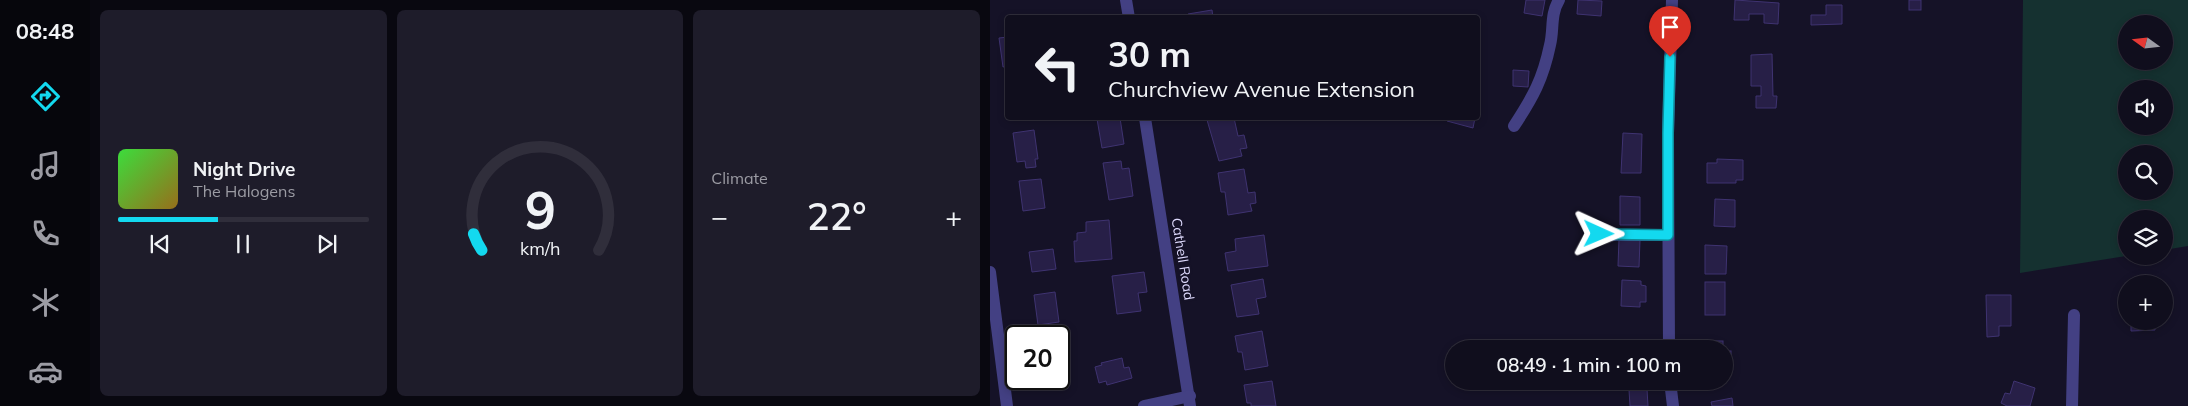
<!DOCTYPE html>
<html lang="en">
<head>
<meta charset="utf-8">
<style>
	:root { --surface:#100e1d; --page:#1e1c2a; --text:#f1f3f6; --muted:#9c9ca4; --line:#302e3b; --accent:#13d9ef }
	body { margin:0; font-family:Mulish,sans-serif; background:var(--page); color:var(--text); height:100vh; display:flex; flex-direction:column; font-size:19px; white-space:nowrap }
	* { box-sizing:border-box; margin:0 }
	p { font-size:16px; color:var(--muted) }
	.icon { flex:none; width:28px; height:28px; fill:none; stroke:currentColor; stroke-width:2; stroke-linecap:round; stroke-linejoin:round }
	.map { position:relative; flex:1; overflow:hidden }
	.panel { display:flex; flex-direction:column; gap:10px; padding:10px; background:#090810; width:900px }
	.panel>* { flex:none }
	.banner { position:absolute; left:15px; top:15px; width:475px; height:105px; border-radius:5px; box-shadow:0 2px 8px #0003,0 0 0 1px var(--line); background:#100e1d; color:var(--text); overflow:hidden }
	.needle { width:32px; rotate:285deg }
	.controls { position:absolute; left:1128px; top:15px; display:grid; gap:10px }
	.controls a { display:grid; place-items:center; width:55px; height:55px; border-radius:50%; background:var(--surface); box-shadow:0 2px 8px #0003,0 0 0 1px var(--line); font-size:25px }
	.speed { position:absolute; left:15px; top:325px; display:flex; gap:10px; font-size:25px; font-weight:700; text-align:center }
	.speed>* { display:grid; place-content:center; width:65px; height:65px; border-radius:50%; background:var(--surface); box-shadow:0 2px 8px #0003,0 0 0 1px var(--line); line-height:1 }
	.speed .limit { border:2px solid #111; border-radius:8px; background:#fff; color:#111 }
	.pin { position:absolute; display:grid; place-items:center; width:42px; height:42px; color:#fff; margin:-51px -21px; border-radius:50% 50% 50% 0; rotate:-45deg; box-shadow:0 0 5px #0007 }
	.pin .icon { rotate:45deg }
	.me { position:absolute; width:55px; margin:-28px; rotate:91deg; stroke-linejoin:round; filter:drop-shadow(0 0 4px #0008) }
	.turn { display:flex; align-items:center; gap:18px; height:105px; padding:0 20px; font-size:22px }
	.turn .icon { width:65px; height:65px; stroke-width:2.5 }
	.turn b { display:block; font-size:35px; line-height:42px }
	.big { font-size:38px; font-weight:600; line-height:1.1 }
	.panel .tile { flex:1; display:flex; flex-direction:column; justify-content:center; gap:8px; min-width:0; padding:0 18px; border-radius:8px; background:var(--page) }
	.panel .dial { align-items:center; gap:0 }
	.dial svg { height:130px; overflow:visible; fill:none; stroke:var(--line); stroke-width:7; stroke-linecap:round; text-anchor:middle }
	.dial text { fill:var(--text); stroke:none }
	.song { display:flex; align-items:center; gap:15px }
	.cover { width:60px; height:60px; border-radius:8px; background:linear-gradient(135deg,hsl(120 70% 55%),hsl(40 70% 35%)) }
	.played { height:5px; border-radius:2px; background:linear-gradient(90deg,var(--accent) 40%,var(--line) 40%) }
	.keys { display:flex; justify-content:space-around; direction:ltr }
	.heat { display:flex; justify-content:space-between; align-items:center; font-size:28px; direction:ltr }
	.panel .tiles { flex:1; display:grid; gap:10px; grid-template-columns:repeat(3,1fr) }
	.trip { position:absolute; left:455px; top:340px; width:288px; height:50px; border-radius:25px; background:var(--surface); box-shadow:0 2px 8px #0003,0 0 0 1px var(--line); font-weight:600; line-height:50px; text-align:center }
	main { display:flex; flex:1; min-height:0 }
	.dock { display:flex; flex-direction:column; width:90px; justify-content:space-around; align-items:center; background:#06060c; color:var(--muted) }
	.dock .icon { width:35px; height:35px }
	.dock .current { color:var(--accent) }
	.dock b { font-size:22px; color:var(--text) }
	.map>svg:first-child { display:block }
	.green { fill:#153130; fill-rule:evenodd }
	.building { fill:#271f47; stroke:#3f3371 }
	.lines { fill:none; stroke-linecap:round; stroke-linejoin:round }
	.minor { stroke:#434083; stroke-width:12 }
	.route-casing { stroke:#0c8d9b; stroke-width:12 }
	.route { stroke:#13d9ef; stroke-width:9 }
	.labels { text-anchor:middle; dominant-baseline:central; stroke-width:5; stroke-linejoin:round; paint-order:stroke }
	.street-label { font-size:14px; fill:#dedafd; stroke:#151227 }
</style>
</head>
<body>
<main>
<nav class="dock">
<b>08:48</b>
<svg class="icon current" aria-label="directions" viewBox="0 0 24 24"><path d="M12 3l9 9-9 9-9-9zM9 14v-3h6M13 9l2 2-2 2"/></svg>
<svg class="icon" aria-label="music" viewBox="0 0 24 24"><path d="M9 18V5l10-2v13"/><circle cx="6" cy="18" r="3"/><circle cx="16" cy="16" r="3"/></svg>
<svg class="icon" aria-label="phone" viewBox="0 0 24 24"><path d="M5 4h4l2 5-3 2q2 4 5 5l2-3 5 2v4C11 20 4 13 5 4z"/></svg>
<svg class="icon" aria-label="climate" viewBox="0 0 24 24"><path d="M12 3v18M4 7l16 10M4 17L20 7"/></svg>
<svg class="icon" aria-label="car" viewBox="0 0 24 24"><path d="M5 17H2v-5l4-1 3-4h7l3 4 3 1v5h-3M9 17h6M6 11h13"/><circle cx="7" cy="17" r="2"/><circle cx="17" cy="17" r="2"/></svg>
</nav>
<section class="panel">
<div class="tiles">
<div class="tile">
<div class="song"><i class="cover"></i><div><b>Night Drive</b><p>The Halogens</p></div></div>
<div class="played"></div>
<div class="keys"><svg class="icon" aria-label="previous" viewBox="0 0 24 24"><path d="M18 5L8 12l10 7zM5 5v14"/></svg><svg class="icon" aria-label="pause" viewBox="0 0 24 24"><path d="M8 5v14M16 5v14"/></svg><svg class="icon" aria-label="next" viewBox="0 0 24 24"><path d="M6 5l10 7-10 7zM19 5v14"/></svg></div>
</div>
<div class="tile dial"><svg viewBox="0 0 100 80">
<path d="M14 69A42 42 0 1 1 86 69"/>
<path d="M14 69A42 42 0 0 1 9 59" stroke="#13d9ef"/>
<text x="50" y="56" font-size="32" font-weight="700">9</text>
<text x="50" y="72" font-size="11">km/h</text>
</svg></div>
<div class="tile"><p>Climate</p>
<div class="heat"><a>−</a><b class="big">22°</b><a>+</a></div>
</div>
</div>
</section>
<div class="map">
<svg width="1198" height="406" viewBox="0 0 1198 406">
	<rect width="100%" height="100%" fill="#151227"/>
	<path class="green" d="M1033 0H1198V246L1174 250V219H1136V256L1030 273ZM1136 24H1174V61H1136ZM1136 89H1174V126H1136ZM1136 154H1174V191H1136Z"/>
	<g class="building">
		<polygon points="536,0 555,0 552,16 534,13"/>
		<polygon points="588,0 612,1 611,16 587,14"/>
		<polygon points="745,0 789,3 788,24 774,23 774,14 759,14 759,20 744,20"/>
		<rect x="919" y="0" width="12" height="10"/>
		<polygon points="836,5 852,5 852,24 821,25 821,15 836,15"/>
		<polygon points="222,10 223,18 198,18 198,14"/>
		<polygon points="18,37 18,66 13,67 9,38"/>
		<polygon points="782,54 783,96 787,96 786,108 766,108 766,96 771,96 771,86 761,86 761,55"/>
		<polygon points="523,70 539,71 538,87 523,86"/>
		<polygon points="130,118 134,144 112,148 107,119"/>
		<polygon points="230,118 244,118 248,136 254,135 257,148 250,149 252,156 229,161 217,120"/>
		<polygon points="458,118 485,118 483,128 457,121"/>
		<polygon points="44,130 48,159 45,159 46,167 36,168 35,161 27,162 23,133"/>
		<polygon points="633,133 652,134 651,173 631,173"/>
		<polygon points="727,159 753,160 753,180 746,180 746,183 717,183 717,163 727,163"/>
		<polygon points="131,161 132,169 139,168 143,196 119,200 113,163"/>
		<polygon points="254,169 258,193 265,192 266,203 260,204 262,211 238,215 235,192 231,192 228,173"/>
		<polygon points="51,179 55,208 33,211 29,181"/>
		<polygon points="630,196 650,197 650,225 630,225"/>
		<polygon points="725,199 745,200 745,227 724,226"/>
		<polygon points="119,220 122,259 85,262 84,241 87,241 87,233 96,232 96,222"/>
		<polygon points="274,235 278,266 238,271 235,253 246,251 245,239"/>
		<polygon points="629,239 650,240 649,267 628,266"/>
		<polygon points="715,245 737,246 736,274 715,274"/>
		<polygon points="63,249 66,269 42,272 39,252"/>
		<polygon points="154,272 157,292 148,293 151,311 127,314 122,276"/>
		<polygon points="273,279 276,297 266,299 269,314 247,317 241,285"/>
		<polygon points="632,280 651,281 651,285 656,286 656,302 650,302 650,307 631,306"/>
		<rect x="715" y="282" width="20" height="33"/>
		<polygon points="65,292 69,322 48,325 44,295"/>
		<polygon points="996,295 1021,295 1021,326 1009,326 1009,336 997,337"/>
		<polygon points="1141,321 1165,321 1165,330 1141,331"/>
		<polygon points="272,331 278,366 255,370 252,352 248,352 245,336"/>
		<rect x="716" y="341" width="17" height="8"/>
		<rect x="734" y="351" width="7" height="20"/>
		<polygon points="69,358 74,358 77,387 57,389 56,379 69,379"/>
		<polygon points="132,358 134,368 139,367 142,378 117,385 116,381 109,383 105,367 112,365 111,363"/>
		<polygon points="282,381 286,406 261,406 261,403 257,403 254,385"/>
		<polygon points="1024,381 1045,388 1040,406 1017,406 1011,403 1015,393 1020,394"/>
		<polygon points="657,389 658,406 640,406 639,390"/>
		<polygon points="742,398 743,406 722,406 721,402"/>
	</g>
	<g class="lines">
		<g class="minor">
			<polyline points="136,0 139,18"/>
			<polyline points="155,118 200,406"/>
			<path d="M524 126C543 97 553 79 560 45 564 29 560 15 569 0"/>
			<polyline points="609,235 678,235"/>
			<polyline points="0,272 17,406"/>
			<polyline points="679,349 678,133 682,0"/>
			<polyline points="680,381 683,406"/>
			<polyline points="154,406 200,396"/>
			<polyline points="1082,406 1084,315"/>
		</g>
	</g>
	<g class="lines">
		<g class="route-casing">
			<polyline id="route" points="609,234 678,235 678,133 680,57"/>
		</g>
		<use href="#route" class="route"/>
	</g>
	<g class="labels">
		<g class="street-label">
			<text transform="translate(193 259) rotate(81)">Cathell Road</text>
		</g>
	</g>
</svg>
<div class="controls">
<a><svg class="needle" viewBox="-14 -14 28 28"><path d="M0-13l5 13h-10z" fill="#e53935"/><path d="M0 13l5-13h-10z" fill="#9c9ca4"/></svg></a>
<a><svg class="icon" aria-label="sound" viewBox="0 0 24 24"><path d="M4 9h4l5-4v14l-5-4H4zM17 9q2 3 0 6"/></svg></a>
<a><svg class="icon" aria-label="search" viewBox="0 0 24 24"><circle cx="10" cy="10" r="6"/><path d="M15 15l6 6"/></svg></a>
<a><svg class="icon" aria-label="layers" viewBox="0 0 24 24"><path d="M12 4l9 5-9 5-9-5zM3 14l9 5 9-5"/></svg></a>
<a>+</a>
</div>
<div class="speed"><div class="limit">20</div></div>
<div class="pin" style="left:680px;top:57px;background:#d93025"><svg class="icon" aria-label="arrive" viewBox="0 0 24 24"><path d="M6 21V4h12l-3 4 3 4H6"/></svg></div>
<svg class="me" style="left:609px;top:234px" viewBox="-20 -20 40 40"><path d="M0-17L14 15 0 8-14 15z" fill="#13d9ef" stroke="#fff" stroke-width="4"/></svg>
<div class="trip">08:49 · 1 min · 100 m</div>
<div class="banner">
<div class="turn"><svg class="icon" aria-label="left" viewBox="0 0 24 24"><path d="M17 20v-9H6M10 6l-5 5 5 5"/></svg><div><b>30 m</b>Churchview Avenue Extension</div></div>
</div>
</div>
</main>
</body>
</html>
